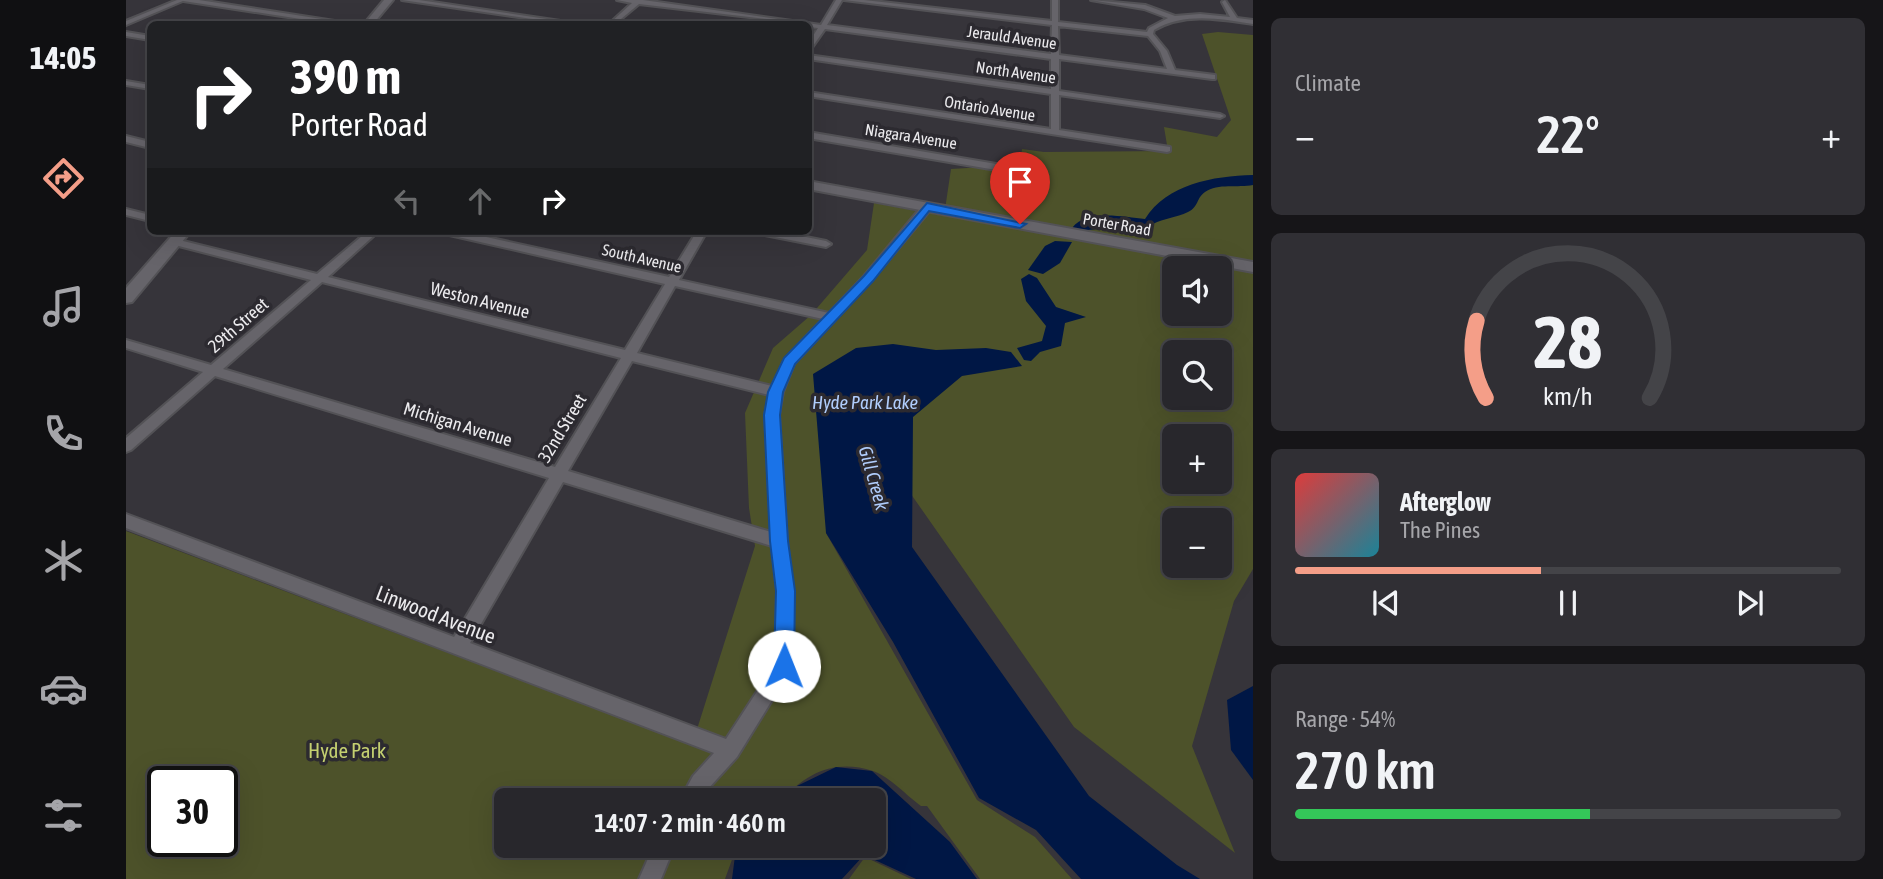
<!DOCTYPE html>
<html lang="en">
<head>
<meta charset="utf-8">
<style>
	:root { --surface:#28272c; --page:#302f34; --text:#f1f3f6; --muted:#a5a5a9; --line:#444448; --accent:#f49e88 }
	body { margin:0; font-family:"Asap Condensed",sans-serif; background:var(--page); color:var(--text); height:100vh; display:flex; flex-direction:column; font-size:26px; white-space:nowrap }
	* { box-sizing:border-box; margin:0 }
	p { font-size:23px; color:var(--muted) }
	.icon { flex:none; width:38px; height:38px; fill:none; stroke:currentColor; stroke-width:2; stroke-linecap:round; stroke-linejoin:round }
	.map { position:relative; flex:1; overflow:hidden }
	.side { display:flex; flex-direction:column; gap:18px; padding:18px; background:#161518; width:630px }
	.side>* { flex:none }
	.top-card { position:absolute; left:21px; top:21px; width:665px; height:214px; border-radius:10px; box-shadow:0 7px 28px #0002,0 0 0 2px var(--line); background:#202124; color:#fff; overflow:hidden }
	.fabs { position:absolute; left:1036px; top:256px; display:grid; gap:14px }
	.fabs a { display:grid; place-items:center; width:70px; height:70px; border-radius:10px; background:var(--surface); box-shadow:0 7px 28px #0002,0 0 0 2px var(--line); font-size:35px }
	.speed { position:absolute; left:21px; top:766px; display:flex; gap:14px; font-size:35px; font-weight:700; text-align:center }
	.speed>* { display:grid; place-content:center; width:91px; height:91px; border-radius:50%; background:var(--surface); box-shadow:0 7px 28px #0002,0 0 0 2px var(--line); line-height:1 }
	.speed .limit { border:4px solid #111; border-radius:10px; background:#fff; color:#111 }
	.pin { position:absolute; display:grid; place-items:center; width:60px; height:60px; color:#fff; margin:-72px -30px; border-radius:50% 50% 50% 0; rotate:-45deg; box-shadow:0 0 7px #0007 }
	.pin .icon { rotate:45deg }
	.me { position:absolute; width:77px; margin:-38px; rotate:1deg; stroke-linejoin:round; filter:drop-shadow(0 0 5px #0008) }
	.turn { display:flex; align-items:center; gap:24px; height:147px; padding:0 28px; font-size:32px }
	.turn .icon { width:91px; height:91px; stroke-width:2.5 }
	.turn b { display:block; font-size:49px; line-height:60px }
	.lanes { display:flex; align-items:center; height:66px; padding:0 28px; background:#0003; justify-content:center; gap:35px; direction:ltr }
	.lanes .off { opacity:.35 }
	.big { font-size:52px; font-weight:600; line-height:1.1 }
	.side .card { flex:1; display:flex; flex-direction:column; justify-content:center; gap:10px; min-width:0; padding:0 24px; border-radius:10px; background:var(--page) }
	.side .dial { align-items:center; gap:0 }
	.dial svg { height:182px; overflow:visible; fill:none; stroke:var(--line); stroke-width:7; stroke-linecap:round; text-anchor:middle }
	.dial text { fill:var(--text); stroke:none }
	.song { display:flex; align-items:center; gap:21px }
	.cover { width:84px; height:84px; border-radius:10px; background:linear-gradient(135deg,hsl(0 70% 55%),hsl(190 70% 35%)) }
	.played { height:7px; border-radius:4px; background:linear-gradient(90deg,var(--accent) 45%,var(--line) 45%) }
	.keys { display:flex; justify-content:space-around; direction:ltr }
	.heat { display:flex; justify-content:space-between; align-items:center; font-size:38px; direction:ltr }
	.charge { height:10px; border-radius:5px; background:linear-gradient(90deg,#34c759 54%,var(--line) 0) }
	.trip { position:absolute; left:368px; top:788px; width:392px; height:70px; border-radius:10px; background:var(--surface); box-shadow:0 7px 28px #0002,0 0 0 2px var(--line); font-weight:600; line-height:70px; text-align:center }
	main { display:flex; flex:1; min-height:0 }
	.tabs { display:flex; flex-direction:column; width:126px; justify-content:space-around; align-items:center; background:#101012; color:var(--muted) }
	.tabs .icon { width:49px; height:49px }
	.tabs .on { color:var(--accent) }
	.tabs b { font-size:32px; color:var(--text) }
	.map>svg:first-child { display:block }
	.green { fill:#4d522a; fill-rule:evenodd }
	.water { fill:#001745 }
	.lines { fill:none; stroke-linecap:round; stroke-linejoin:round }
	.minor-casing { stroke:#535256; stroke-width:4 }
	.secondary-casing { stroke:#535256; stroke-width:4 }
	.minor { fill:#66646a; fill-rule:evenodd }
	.secondary { fill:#66646a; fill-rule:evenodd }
	.route { fill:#1a73e8; stroke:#114b97; stroke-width:2 }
	.labels { text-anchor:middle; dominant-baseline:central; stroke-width:7; stroke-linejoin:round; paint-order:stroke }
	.far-street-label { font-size:16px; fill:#ecebee; stroke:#2c2a30 }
	.street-label { font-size:18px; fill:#ecebee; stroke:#2c2a30 }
	.water-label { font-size:19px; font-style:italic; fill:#b0cdfc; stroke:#2c2a30 }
	.near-street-label { font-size:21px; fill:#ecebee; stroke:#2c2a30 }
	.near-park-label { font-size:21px; fill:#c4d070; stroke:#2c2a30 }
</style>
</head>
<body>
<main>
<nav class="tabs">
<b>14:05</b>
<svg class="icon on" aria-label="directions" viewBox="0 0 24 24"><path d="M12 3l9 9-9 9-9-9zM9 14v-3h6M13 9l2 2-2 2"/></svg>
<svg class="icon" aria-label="music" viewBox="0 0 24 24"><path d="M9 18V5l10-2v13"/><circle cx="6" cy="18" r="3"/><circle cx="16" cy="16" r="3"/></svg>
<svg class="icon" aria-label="phone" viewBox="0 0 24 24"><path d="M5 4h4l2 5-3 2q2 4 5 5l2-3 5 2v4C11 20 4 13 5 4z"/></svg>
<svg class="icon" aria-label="climate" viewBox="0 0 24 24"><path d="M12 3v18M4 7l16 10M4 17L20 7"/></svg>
<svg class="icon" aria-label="car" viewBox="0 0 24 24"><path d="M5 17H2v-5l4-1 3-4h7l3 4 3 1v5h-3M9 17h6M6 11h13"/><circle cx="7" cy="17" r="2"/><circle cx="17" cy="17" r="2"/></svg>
<svg class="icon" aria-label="filters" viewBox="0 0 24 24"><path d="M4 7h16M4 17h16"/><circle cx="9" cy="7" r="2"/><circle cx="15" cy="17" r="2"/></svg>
</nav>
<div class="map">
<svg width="1127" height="879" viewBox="0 0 1127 879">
	<rect width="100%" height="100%" fill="#36343a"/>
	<g class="green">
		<path d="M1092 32 1127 35V569L1108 601 1066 746 1109 853 948 727 759 457 700 533 851 800 909 837 946 879H854L801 806H795C781 796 764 777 747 771 710 759 681 772 656 800H380V845H616L608 854 599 879H0V531L566 745 629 546 623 508 619 413 647 348 685 315 741 250 748 203 818 216 825 169 894 165 896 149 918 152 1042 151 1038 127 1091 137 1105 120 1076 34ZM1048 268H1094V313H1048ZM1048 352H1094V397H1048ZM1048 436H1094V481H1048ZM1048 520H1094V565H1048ZM37 782H96V842H37Z"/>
		<polygon points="739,857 785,879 723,879"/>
	</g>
	<g class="water">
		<path d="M1127 175V185C1112 188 1092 183 1079 192 1070 198 1073 207 1062 212 1050 218 1038 218 1027 224L961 230 946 228C961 209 997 217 1019 219 1041 184 1087 176 1127 175Z"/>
		<polygon points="929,241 946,242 934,263 917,274 902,270 919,246"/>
		<polygon points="903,274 911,278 930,307 960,317 939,323 935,346 914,352 905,361 898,360 891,348 916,341 920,326 900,301 895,279"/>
		<polygon points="767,344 810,350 860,348 885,352 896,366 836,376 787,417 786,547 963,796 1051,865 1074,879 955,879 910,830 853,798 767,642 700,533 687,374 730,348"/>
		<polygon points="1127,686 1127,780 1105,750 1101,700"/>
		<polygon points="710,767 746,771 824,842 851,879 790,879 738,855 716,879 606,879 609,856 618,845 747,845 747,800 659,800 671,786"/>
	</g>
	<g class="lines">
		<g class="minor-casing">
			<g id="minor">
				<polygon points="51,0 59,0 0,25 0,21"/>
				<polygon points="276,0 293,0 455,24 441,24"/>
				<path d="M491 0H517L695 25 710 0H716L701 25 925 54 926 25 718 0H738L926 21V0H932V22L1021 32 1023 28 1042 18 1018 9 965 0 1019 5 1049 16 1074 14 1104 17 1096 2 1099 0 1111 18 1127 20V24C1094 19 1059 12 1028 30L1027 34 1041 51 1049 70 1089 75V79H1086L933 59V91L1094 114 1098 116 1094 118 933 95V130L1044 147V151L1041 152 682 96V92L925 129V94L682 59V55L925 89V59L699 29 682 53V44L692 28 682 27V24L513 4 489 24H483L506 3ZM932 26 1022 36 1034 51 1041 69 933 55Z"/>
				<polygon points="0,32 24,36 24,40 0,36"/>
				<polygon points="0,81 24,85 24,89 0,85"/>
				<polygon points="682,132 882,166 887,169 882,172 682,138"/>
				<polygon points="0,136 24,142 24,148 0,142"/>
				<path d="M801 204 805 205V209L746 280 668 364 657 392 653 415 661 541 667 591V666L611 757 581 790 575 800H554L567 776 588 753 0 528V514L328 637 423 478 89 376 5 450 0 452V438L77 372 0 348V340L85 365 185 280 45 244V240L49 239 191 274 242 231H253L202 277 499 350 539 284 319 234 314 231H333L543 277 571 231H581L553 280 703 313 738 276 797 205ZM196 282 495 358 429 467 97 369ZM549 286 697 319 659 359 646 386 511 353ZM506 361 643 395 639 415 645 532 442 471ZM437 482 646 546 651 591 649 664 600 739 344 643Z"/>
				<polygon points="0,209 24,215 24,221 0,215"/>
				<polygon points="629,231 650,231 700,241 705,244 700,247 634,234"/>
				<polygon points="528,845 549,845 535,879 513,879"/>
			</g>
		</g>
		<g class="secondary-casing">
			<g id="secondary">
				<polygon points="51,0 73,0 228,24 207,24"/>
				<polygon points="258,0 267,0 247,24 238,24"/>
				<polygon points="682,181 1127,262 1127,272 682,189"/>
				<polygon points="50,231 65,231 6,302 0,303 0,288"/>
			</g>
		</g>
		<use href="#minor" class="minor"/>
		<use href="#secondary" class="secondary"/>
	</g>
	<polygon class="route" points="801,203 900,224 894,228 803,211 747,281 669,364 657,392 654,415 662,541 669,591 668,666 665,674 658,677 651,674 648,666 650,591 644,541 638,415 642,392 658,358 738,276"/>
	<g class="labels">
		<g class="far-street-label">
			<text transform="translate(886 37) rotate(8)">Jerauld Avenue</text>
			<text transform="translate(890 72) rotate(8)">North Avenue</text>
			<text transform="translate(864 108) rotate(9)">Ontario Avenue</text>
			<text transform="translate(785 136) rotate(9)">Niagara Avenue</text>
			<text transform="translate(991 224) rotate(10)">Porter Road</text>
			<text transform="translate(516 258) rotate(13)">South Avenue</text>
		</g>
		<g class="street-label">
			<text transform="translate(354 300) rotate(14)">Weston Avenue</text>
			<text transform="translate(112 325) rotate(-41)">29th Street</text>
			<text transform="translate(332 424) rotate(17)">Michigan Avenue</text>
			<text transform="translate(436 428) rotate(-59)">32nd Street</text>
		</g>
		<g class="water-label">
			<text x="739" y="402">Hyde Park Lake</text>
			<text transform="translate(748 478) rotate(74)">Gill Creek</text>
		</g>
		<g class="near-street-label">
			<text transform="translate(310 614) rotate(21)">Linwood Avenue</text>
		</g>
		<g class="near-park-label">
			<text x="221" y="750">Hyde Park</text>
		</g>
	</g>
</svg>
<div class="fabs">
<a><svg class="icon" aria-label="sound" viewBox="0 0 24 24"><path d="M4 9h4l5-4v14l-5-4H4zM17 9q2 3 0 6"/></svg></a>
<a><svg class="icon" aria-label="search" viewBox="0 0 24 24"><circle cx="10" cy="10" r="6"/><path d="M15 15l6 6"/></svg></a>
<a>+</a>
<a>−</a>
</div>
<div class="speed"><div class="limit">30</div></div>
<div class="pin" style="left:894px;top:224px;background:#d93025"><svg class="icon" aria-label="arrive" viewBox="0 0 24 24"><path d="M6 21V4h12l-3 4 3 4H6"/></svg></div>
<svg class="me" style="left:658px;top:666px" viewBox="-20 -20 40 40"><circle r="19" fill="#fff"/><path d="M0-13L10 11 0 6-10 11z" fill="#1a73e8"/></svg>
<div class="trip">14:07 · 2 min · 460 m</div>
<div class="top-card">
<div class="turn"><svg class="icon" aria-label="right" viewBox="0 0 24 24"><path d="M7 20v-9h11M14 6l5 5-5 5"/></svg><div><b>390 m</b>Porter Road</div></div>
<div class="lanes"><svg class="icon off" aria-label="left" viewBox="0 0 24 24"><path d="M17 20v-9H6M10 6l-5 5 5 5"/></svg><svg class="icon off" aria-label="ahead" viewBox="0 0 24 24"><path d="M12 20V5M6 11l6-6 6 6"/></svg><svg class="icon" aria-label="right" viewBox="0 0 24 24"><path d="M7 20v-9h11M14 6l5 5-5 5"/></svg></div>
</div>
</div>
<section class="side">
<div class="card"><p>Climate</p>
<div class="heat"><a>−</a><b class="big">22°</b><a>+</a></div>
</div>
<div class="card dial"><svg viewBox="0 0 100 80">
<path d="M14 69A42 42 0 1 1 86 69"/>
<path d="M14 69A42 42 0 0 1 10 35" stroke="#f49e88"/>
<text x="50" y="56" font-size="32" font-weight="700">28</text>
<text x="50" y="72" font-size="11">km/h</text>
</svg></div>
<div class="card">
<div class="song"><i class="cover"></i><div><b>Afterglow</b><p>The Pines</p></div></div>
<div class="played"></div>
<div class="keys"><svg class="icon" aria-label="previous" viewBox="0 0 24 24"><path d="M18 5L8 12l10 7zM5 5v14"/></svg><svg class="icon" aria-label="pause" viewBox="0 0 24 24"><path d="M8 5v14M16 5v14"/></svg><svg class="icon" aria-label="next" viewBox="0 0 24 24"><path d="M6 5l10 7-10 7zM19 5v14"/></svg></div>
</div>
<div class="card"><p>Range · 54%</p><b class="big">270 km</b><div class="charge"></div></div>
</section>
</main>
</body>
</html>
